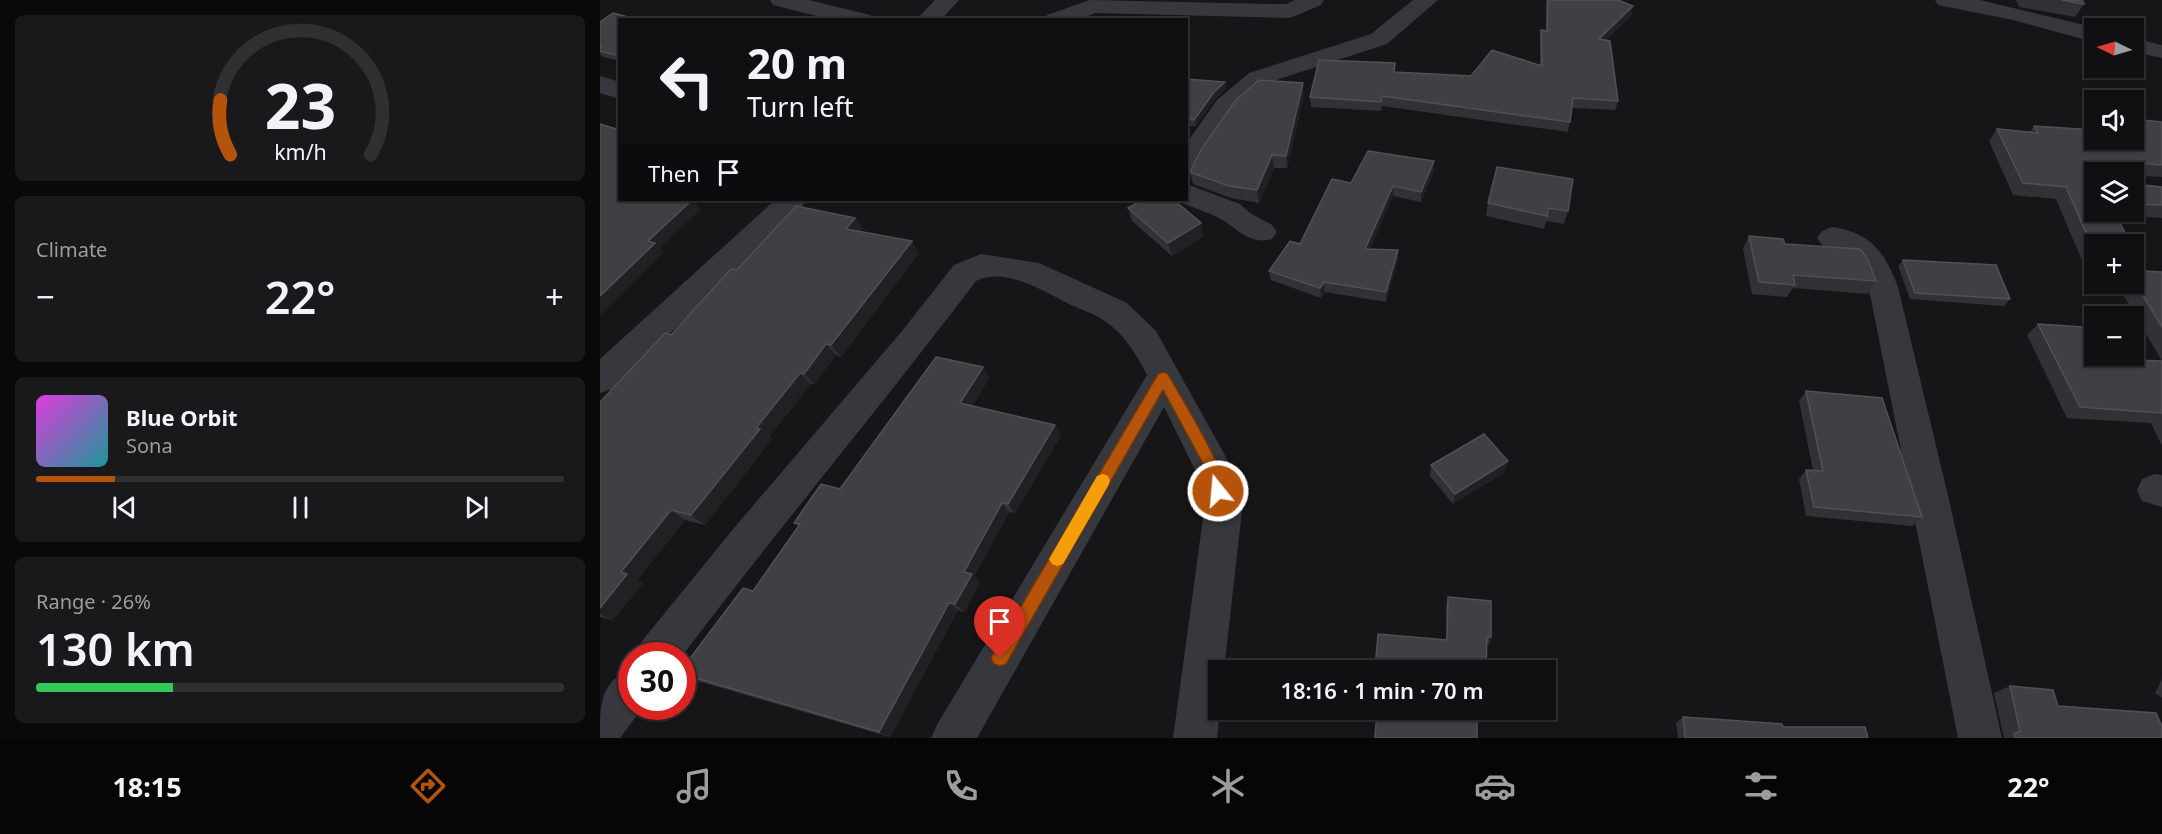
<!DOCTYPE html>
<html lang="en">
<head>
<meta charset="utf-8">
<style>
	:root { --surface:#101012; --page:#19191b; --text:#f1f3f6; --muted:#9c9d9f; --line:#303032; --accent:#b45309 }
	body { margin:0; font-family:"Noto Sans",sans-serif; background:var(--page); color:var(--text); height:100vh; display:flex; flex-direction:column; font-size:22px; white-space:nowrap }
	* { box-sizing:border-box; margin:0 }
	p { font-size:20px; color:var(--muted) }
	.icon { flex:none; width:33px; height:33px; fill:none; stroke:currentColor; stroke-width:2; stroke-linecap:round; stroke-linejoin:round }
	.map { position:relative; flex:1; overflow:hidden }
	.panel { display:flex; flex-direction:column; gap:15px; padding:15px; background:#09090a; width:600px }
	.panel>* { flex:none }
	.banner { position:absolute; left:18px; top:18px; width:570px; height:183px; border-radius:0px; box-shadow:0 2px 4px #0004,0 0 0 2px var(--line); background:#101012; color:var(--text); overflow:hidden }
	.needle { width:39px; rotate:275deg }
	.tools { position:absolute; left:1484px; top:18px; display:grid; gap:12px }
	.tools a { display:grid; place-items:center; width:60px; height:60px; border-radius:0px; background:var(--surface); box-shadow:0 2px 4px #0004,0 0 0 2px var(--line); font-size:30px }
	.speed { position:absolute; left:18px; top:642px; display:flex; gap:12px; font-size:30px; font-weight:700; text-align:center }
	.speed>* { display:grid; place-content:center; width:78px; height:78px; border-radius:50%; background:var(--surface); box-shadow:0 2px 4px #0004,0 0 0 2px var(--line); line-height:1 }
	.speed .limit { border:9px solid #d22; background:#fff; color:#111 }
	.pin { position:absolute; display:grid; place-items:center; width:51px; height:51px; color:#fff; margin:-62px -26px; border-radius:50% 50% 50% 0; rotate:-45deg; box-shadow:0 0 6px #0007 }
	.pin .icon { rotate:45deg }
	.me { position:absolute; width:66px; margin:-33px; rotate:343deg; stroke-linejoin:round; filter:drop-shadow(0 0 4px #0008) }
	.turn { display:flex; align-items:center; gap:21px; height:126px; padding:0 30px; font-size:27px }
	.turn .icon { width:78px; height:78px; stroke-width:2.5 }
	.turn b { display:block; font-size:42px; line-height:51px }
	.then { display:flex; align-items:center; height:57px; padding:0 30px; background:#0003; gap:12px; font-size:22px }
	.big { font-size:45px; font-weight:600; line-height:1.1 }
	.panel .widget { flex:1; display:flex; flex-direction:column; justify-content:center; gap:9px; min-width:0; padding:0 21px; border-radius:9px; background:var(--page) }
	.panel .dial { align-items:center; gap:0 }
	.dial svg { height:156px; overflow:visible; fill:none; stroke:var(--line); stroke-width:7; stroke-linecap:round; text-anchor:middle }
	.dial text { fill:var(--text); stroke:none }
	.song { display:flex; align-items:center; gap:18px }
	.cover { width:72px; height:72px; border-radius:9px; background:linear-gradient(135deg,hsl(300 70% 55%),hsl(180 70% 35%)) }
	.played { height:6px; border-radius:3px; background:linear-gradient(90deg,var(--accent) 15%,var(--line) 15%) }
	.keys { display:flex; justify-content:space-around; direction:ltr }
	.heat { display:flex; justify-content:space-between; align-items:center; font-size:33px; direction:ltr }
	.charge { height:9px; border-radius:4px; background:linear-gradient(90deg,#34c759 26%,var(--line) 0) }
	.trip { position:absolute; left:608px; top:660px; width:348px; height:60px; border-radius:0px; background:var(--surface); box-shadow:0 2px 4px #0004,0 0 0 2px var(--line); font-weight:600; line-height:60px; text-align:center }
	.dock { display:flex; height:96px; justify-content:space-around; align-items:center; background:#060607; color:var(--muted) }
	.dock .icon { width:42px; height:42px }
	.dock .on { color:var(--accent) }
	.dock b { font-size:27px; color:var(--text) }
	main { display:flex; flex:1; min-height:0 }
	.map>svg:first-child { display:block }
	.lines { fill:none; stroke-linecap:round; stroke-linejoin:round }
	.minor { fill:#37383d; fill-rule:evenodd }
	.wall { fill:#323236; fill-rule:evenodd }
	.shaded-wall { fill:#212124 }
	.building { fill:#3f3f44; stroke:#4f5156; stroke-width:1.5 }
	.route { fill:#b45309; stroke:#753606; stroke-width:1.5 }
	.slow { fill:#f59e0b }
</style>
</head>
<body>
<main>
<section class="panel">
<div class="widget dial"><svg viewBox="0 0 100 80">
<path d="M14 69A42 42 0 1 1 86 69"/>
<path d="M14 69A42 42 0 0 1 9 41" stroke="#b45309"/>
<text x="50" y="56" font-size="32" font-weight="700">23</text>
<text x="50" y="72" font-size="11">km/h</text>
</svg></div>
<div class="widget"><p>Climate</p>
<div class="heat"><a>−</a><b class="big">22°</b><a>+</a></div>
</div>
<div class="widget">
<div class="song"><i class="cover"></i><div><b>Blue Orbit</b><p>Sona</p></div></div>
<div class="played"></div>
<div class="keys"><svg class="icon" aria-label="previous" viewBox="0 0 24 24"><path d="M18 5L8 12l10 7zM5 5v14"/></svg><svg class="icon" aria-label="pause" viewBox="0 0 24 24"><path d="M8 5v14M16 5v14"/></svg><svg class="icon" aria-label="next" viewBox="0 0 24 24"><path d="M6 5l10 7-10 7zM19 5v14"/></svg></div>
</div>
<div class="widget"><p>Range · 26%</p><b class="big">130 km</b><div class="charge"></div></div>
</section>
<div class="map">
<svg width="1562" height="738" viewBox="0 0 1562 738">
	<rect width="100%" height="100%" fill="#161618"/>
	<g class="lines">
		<g class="minor">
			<polygon points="170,0 209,0 270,15 273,20 232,20 173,5"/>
			<polygon points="335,0 359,0 341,20 316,20"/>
			<polygon points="490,0 674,4 686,4 695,0 724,0 721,5 690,18 495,13 478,20 444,20 447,15"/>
			<polygon points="813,0 838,0 787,44 667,83 635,112 596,170 586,173 586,144 617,100 649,73 771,34"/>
			<polygon points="1335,0 1380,0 1497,28 1494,28 1494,42 1413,20 1338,5"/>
			<polygon points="1533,38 1562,45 1562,58 1533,52"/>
			<polygon points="0,76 20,82 20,99 0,93"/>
			<path d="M586 184 640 204 650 213 672 225 677 232 672 239C648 246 636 226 617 217 604 211 590 206 576 201L586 200Z"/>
			<polygon points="175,200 206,200 202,207 12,389 0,393 0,359"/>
			<path d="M1232 227C1271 233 1284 251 1298 287L1350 504 1402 738H1358L1271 299C1261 264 1257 256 1222 245L1217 238 1222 231Z"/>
			<path d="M381 254 439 263 527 303 556 331 627 459 632 470 642 511 624 670H618V710H620L617 738H573L604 511 596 472 564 407 377 738H331L338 723 547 375C537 355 524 334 505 321 495 314 482 310 471 305 444 292 406 266 376 281 280 408 178 529 82 656H37L42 641 134 528 302 331 354 265Z"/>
			<polygon points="1555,474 1562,475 1562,507 1542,501 1537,490 1542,479"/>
			<path d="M32 667V706H44L20 738H0C0 703 0 683 32 667Z"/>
		</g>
	</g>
	<g class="wall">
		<polygon points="946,0 965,0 1033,6 1031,16 1006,40 1018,101 1015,110 972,108 968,132 782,106 781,111 711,107 710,97 795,63 795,72 871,76 940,65 940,40 941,30 946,31"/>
		<polygon points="1416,0 1482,0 1484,4 1475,17 1419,7"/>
		<polygon points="20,20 20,61 3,57 0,54 0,22"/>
		<polygon points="586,79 625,82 626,89 615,99 596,126 586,126"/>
		<polygon points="704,96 687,168 674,168 659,203 631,198 593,184 590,172"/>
		<path d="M1562 122V177L1543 176V185L1562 187V218L1516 215 1494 244V278L1489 277 1456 199 1413 195 1389 141 1397 129 1430 132 1434 126 1494 140ZM1533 172V212H1494Z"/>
		<polygon points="834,161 834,171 821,202 793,196 770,249 798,260 786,302 725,292 721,298 671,280 669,271 700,244 751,183"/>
		<polygon points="897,167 968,211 964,224 946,221 944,229 886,216 888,203"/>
		<polygon points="528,208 604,236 572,256 532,221"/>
		<polygon points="255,218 263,229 261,232 319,253 241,357 236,355 214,384 211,384 169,437 172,439 105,525 85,520 37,580 43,583 13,620 0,617 0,402 71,335 137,270"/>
		<polygon points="1149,236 1185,244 1276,281 1267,294 1193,288 1187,297 1152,294 1143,249"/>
		<polygon points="1533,251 1542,271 1562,272 1562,361 1517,284 1533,284"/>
		<polygon points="1303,260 1410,299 1404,306 1310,299 1298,266"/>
		<polygon points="1438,324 1500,359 1562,361 1562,446 1551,423 1467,418 1427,335"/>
		<polygon points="390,377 372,406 455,425 461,435 415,513 409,512 374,576 380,582 364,612 358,610 290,737 94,680 82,675 82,669 153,591 199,527 194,523"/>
		<polygon points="1206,391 1322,517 1312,526 1206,516 1199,479 1206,470 1213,470 1199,401"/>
		<polygon points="831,465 905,472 853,504 830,476"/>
		<polygon points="848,597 891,637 889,645 846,639 846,606"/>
		<polygon points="1562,679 1562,698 1555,693"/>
		<polygon points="1410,686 1458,706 1562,738 1403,738 1404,738 1394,693"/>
		<polygon points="777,710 886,710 883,716"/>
		<polygon points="1083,717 1183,727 1268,738 1078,738 1076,723"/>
	</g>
	<g class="shaded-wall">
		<polygon points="1033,6 1031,16 997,49 999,39"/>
		<polygon points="625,82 626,89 615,99 596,126 594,120 614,92"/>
		<polygon points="703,83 704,96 687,168 686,156"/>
		<polygon points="672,155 674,168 659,203 657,190"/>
		<polygon points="834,161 834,171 821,202 821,192"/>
		<polygon points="793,186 793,196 766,259 765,249"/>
		<polygon points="92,200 101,209 60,248 64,252 0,315 0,296 48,241"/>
		<polygon points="255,218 263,229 254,241 246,229"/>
		<polygon points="601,223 604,236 572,256 568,243"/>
		<polygon points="312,241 319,253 241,357 231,345"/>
		<polygon points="798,250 798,260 786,302 786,292"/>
		<polygon points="724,282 725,292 721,298 720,288"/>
		<polygon points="226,344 236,355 214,384 204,374"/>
		<polygon points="383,367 390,377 367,413 360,403"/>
		<polygon points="200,373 211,384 169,437 172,439 105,525 91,515 156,428"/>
		<polygon points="455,425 461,435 415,513 408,504"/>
		<polygon points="908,461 905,472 853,504 855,494"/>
		<polygon points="402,503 409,512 374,576 380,582 364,612 355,604 364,572"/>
		<polygon points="71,510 85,520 37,580 43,583 13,620 0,614 0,608 21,572"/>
		<polygon points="349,603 358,610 290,737 279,732"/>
	</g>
	<g class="building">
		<polygon points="948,0 1018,0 1033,6 999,39 1010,41 1018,101 973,98 970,122 782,96 781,102 710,97 719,60 795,63 794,72 871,76 892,50 942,66 941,30 947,31"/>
		<polygon points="1462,0 1482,0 1484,4"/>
		<polygon points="13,13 40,20 20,20 20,56 0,51 0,48 2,46 0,46 0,22"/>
		<polygon points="586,79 625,82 614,92 594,120 586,119"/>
		<polygon points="659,80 703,83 686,156 672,155 657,190 629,186 590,172 601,150 635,101"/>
		<polygon points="1533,119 1562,122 1562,165 1543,163 1543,185 1562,187 1562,205 1533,204 1533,172 1494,172 1494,212 1515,212 1530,244 1494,244 1494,251 1466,187 1423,183 1397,129 1438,133 1434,126 1494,130 1494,140 1533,140"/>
		<polygon points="0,124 20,130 20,200 92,200 48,241 55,243 0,296"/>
		<polygon points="768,151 834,161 821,192 793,186 765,249 798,250 786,292 724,282 720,288 669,271 690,241 700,244 732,179 751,183"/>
		<polygon points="897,167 973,179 968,211 948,208 947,216 888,203"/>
		<polygon points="542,200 574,200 601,223 568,243 528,208"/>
		<polygon points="196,206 255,218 246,229 312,241 231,345 226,344 204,374 200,373 156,428 160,429 91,515 71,510 21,572 27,574 0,608 0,402 65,333 71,335 131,269 137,270"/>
		<polygon points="1149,236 1183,239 1185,244 1260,249 1267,258 1276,281 1193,275 1195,285 1159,282"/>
		<polygon points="1533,251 1542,271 1562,272 1562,327 1533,279"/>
		<polygon points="1303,260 1396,265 1410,299 1315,293"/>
		<polygon points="1438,324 1483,327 1494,348 1494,356 1498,356 1500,359 1562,361 1562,413 1480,407"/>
		<polygon points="336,357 383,367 360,403 455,425 408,504 402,503 364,572 372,574 355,604 349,603 279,732 82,674 82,669 143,588 153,591 200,524 194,523 221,484 240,489"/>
		<polygon points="1206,391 1282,398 1322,517 1214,507 1206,470 1223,471"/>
		<polygon points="884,434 908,461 855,494 831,465"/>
		<polygon points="848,597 891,601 891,637 887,636 886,670 775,670 778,634 847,640"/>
		<polygon points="1410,686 1453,690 1458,706 1556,713 1562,727 1562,738 1415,738 1414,734 1420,731"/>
		<polygon points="777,710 877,710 877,738 775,738"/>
		<polygon points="1083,717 1182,724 1183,727 1265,727 1268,738 1085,738"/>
	</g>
	<path class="route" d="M563 372 568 374C579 395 632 477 624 496L618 498 613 496 607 471 563 390 406 664 400 666 394 664 391 658 394 652 558 374Z"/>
	<polygon class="slow" points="503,474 508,476 510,481 508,486 463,564 457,566 452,564 449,559 452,554 497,476"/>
</svg>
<div class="tools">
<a><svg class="needle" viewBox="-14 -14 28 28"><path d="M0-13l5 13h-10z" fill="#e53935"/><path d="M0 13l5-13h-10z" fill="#9c9d9f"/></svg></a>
<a><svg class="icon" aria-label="sound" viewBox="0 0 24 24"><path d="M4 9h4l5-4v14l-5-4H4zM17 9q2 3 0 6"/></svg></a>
<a><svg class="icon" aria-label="layers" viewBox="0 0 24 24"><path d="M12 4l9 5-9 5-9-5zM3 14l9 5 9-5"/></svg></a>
<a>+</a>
<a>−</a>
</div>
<div class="speed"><div class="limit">30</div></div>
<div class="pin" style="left:400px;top:658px;background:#d93025"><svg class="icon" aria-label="arrive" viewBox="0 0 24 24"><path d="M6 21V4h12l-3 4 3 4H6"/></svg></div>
<svg class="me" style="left:618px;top:491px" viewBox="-20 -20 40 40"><circle r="17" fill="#b45309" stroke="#fff" stroke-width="3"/><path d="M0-11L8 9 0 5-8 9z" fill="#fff"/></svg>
<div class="trip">18:16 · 1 min · 70 m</div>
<div class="banner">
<div class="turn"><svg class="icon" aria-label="left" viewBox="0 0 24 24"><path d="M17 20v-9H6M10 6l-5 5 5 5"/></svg><div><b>20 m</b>Turn left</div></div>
<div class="then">Then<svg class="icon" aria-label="arrive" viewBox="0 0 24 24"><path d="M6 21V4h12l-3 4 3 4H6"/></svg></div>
</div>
</div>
</main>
<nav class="dock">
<b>18:15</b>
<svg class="icon on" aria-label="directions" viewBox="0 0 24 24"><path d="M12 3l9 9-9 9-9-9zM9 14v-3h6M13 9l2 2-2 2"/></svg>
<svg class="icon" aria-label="music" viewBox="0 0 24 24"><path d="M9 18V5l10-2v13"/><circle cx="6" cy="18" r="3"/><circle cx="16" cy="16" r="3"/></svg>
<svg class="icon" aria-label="phone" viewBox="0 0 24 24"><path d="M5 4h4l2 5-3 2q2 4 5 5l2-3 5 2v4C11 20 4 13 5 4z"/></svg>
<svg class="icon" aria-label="climate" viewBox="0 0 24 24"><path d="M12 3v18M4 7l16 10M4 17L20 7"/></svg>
<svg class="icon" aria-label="car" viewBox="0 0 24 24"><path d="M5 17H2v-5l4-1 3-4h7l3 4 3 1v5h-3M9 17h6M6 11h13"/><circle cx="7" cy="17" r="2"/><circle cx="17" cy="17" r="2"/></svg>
<svg class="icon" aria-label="filters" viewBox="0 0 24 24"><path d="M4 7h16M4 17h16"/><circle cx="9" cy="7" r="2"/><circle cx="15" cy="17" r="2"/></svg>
<b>22°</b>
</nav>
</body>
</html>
